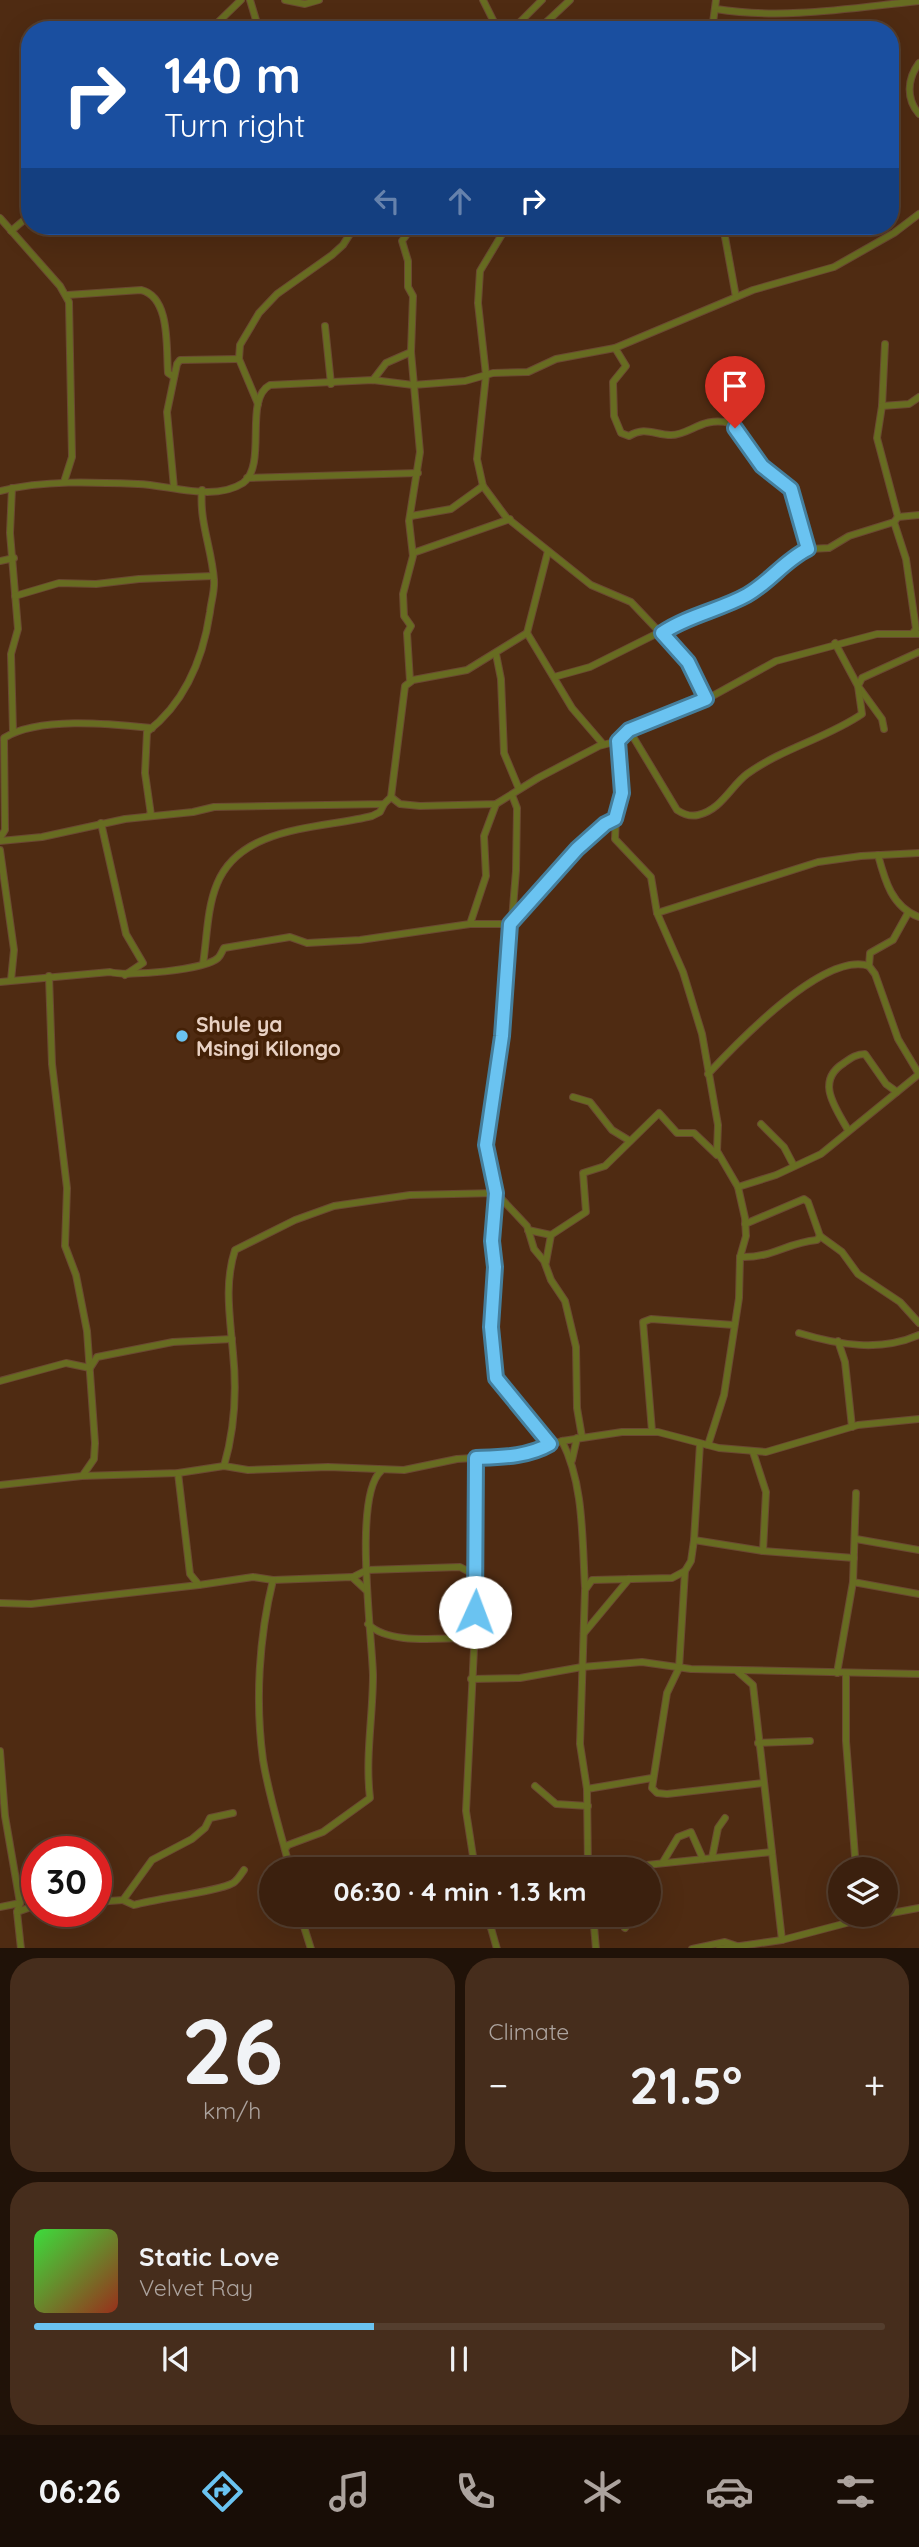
<!DOCTYPE html>
<html lang="en">
<head>
<meta charset="utf-8">
<style>
	:root { --surface:#3b200e; --page:#462d1c; --text:#f1f3f6; --muted:#aca39e; --line:#543e2e; --accent:#6ac3f1 }
	body { margin:0; font-family:Quicksand,sans-serif; background:var(--page); color:var(--text); height:100vh; display:flex; flex-direction:column; font-size:26px; white-space:nowrap }
	* { box-sizing:border-box; margin:0 }
	p { font-size:23px; color:var(--muted) }
	.icon { flex:none; width:38px; height:38px; fill:none; stroke:currentColor; stroke-width:2; stroke-linecap:round; stroke-linejoin:round }
	.map { position:relative; height:1948px; overflow:hidden }
	.details { display:flex; flex-direction:column; gap:10px; padding:10px; background:#201208; flex:1 }
	.details>* { flex:none }
	.guide { position:absolute; left:21px; top:21px; width:878px; height:214px; border-radius:28px; box-shadow:0 7px 28px #0002,0 0 0 2px var(--line); background:#1a4fa0; color:#fff; overflow:hidden }
	.controls { position:absolute; left:828px; top:1857px; display:grid; gap:14px }
	.controls a { display:grid; place-items:center; width:70px; height:70px; border-radius:50%; background:var(--surface); box-shadow:0 7px 28px #0002,0 0 0 2px var(--line); font-size:35px }
	.speed { position:absolute; left:21px; top:1836px; display:flex; gap:14px; font-size:35px; font-weight:700; text-align:center }
	.speed>* { display:grid; place-content:center; width:91px; height:91px; border-radius:50%; background:var(--surface); box-shadow:0 7px 28px #0002,0 0 0 2px var(--line); line-height:1 }
	.speed .limit { border:10px solid #d22; background:#fff; color:#111 }
	.pin { position:absolute; display:grid; place-items:center; width:60px; height:60px; color:#fff; margin:-72px -30px; border-radius:50% 50% 50% 0; rotate:-45deg; box-shadow:0 0 7px #0007 }
	.pin .icon { rotate:45deg }
	.me { position:absolute; width:77px; margin:-38px; rotate:2deg; stroke-linejoin:round; filter:drop-shadow(0 0 5px #0008) }
	.turn { display:flex; align-items:center; gap:24px; height:147px; padding:0 28px; font-size:32px }
	.turn .icon { width:91px; height:91px; stroke-width:2.5 }
	.turn b { display:block; font-size:49px; line-height:60px }
	.lanes { display:flex; align-items:center; height:66px; padding:0 28px; background:#0003; justify-content:center; gap:35px; direction:ltr }
	.lanes .off { opacity:.35 }
	.big { font-size:52px; font-weight:800; line-height:1.1 }
	.details .widget { flex:1; display:flex; flex-direction:column; justify-content:center; gap:10px; min-width:0; padding:0 24px; border-radius:28px; background:var(--page) }
	.details .dial { align-items:center; gap:0 }
	.dial b { font-size:91px; line-height:1 }
	.song { display:flex; align-items:center; gap:21px }
	.cover { width:84px; height:84px; border-radius:10px; background:linear-gradient(135deg,hsl(120 70% 55%),hsl(10 70% 35%)) }
	.played { height:7px; border-radius:4px; background:linear-gradient(90deg,var(--accent) 40%,var(--line) 40%) }
	.keys { display:flex; justify-content:space-around; direction:ltr }
	.heat { display:flex; justify-content:space-between; align-items:center; font-size:38px; direction:ltr }
	.details .tiles { flex:1; display:grid; gap:10px; grid-template-columns:1fr 1fr }
	.widget:last-child { grid-column:span 2 }
	.trip { position:absolute; left:259px; top:1857px; width:402px; height:70px; border-radius:35px; background:var(--surface); box-shadow:0 7px 28px #0002,0 0 0 2px var(--line); font-weight:800; line-height:70px; text-align:center }
	.tab-bar { display:flex; height:112px; justify-content:space-around; align-items:center; background:#180d06; color:var(--muted) }
	.tab-bar .icon { width:49px; height:49px }
	.tab-bar .active { color:var(--accent) }
	.tab-bar b { font-size:32px; color:var(--text) }
	.map>svg:first-child { display:block }
	.lines { fill:none; stroke-linecap:round; stroke-linejoin:round }
	.minor-casing { stroke:#6b4932; stroke-width:8 }
	.minor { stroke:#676c21; stroke-width:6 }
	.route-casing { stroke:#457f9d; stroke-width:18 }
	.route { stroke:#6ac3f1; stroke-width:12 }
	.poi-dot { fill:#6ac3f1; stroke:#442107; stroke-width:2.5 }
	.labels { text-anchor:middle; dominant-baseline:central; stroke-width:7; stroke-linejoin:round; paint-order:stroke }
	.poi-label { font-size:21px; font-weight:bold; fill:#e8d1c3; stroke:#442107; text-anchor:start }
</style>
</head>
<body>
<div class="map">
<svg width="919" height="1949" viewBox="0 0 919 1949">
	<rect width="100%" height="100%" fill="#4f2b12"/>
	<g class="lines">
		<g class="minor-casing">
			<g id="minor">
				<polyline points="250,0 259,30"/>
				<polyline points="285,0 305,4 319,0"/>
				<polyline points="483,0 498,30"/>
				<path d="M716 9C784 20 851 8 919 1"/>
				<polyline points="210,30 241,0"/>
				<polyline points="512,30 542,0"/>
				<polyline points="538,30 570,0"/>
				<polyline points="712,30 716,0"/>
				<path d="M919 63C907 79 906 99 919 114"/>
				<polyline points="0,218 60,286 69,302 72,457 64,482"/>
				<polyline points="507,226 480,271 478,303 486,375 477,459 483,486 506,517 591,585 631,602 688,662 707,699"/>
				<polyline points="723,226 736,297"/>
				<polyline points="11,231 30,215"/>
				<path d="M67 295 141 290C171 297 166 349 168 373L174 377"/>
				<polyline points="325,326 331,384"/>
				<polyline points="885,344 882,406 877,438 898,517"/>
				<path d="M615 348 626 366 613 382 614 416 621 433 629 436C645 426 655 435 671 435 690 435 702 416 730 423L762 466 791 489 809 549"/>
				<polyline points="373,380 386,363 411,352"/>
				<polyline points="258,404 239,359 240,345 259,313 277,294 332,255 343,245 355,226"/>
				<polyline points="882,406 909,404 919,397"/>
				<polyline points="247,478 418,473"/>
				<polyline points="12,488 10,533 18,629 11,654 13,732"/>
				<polyline points="174,488 167,412 177,364 180,360 239,359"/>
				<path d="M0 491C44 480 92 482 138 484 169 485 214 502 243 483 268 465 243 399 270 385L373 380 413 385 465 381 493 373 528 372 556 359 615 348 753 290 834 267 894 233 919 214"/>
				<polyline points="411,516 451,509 483,486"/>
				<polyline points="894,522 906,559 916,629 913,633"/>
				<polyline points="413,553 510,519"/>
				<polyline points="0,561 14,558"/>
				<polyline points="15,596 59,583 96,584 139,579 213,576"/>
				<polyline points="527,633 572,708 603,744"/>
				<polyline points="496,654 501,679 504,753 519,789"/>
				<polyline points="554,677 590,667 676,624 750,594 787,561 809,549 829,548 849,536 894,522 898,517 919,515"/>
				<polyline points="410,681 407,633 411,626 404,616 403,594 413,556 409,521 420,452 411,352 413,296 408,287 408,261 402,241 413,226"/>
				<polyline points="884,729 882,719 858,686 862,678 919,652"/>
				<path d="M629 730 677 810C683 814 690 817 698 815 721 810 731 786 747 774 783 748 827 738 862 714L858 686 835 643"/>
				<polyline points="618,741 623,793 616,816 615,839 651,877 657,913 683,972 702,1034 718,1125 717,1151 738,1187 745,1218 746,1236 740,1257 739,1298 724,1395 708,1445"/>
				<polyline points="512,795 517,808 516,871 504,1017 486,1145 496,1193 492,1241 495,1267 491,1327 496,1378 550,1444"/>
				<polyline points="391,797 405,686 413,680 467,670 527,633 548,551"/>
				<path d="M148 816 151 815 145 773 147 732C186 702 203 659 210 612 211 602 215 590 214 580 212 549 199 522 202 490"/>
				<polyline points="101,823 126,934 143,963 125,975"/>
				<path d="M0 838 5 830 4 738C39 716 112 724 152 728"/>
				<polyline points="0,841 42,837 125,819 193,812 214,807 384,804 391,797 400,804 420,806 496,804 538,778 599,746 618,741 629,730 707,699 776,661 877,634 919,634"/>
				<polyline points="0,850 14,950 11,980"/>
				<path d="M878 855C885 881 892 907 919 917"/>
				<polyline points="657,913 818,862 861,856 919,853"/>
				<polyline points="470,924 486,876 484,836 496,804"/>
				<path d="M203 964C207 938 207 908 217 884 241 825 321 829 372 816L380 812 384 804"/>
				<polyline points="869,966 870,953 893,940 908,913"/>
				<polyline points="49,976 52,1064 67,1188 65,1246 76,1275 87,1331 95,1443 94,1459 83,1475"/>
				<path d="M0 982 110 972C127 977 205 970 218 958 221 955 222 951 224 948L290 937 307 943 360 940 470 924H511C549 895 568 840 615 819"/>
				<path d="M708 1074C736 1044 824 951 869 966L875 974 898 1039 919 1074"/>
				<polyline points="573,1097 590,1102 612,1130 630,1141"/>
				<polyline points="761,1124 784,1147 794,1166"/>
				<path d="M848 1130C835 1107 815 1081 844 1063 851 1058 856 1054 865 1054L886 1084 897 1092"/>
				<polyline points="738,1187 776,1175 821,1154 919,1074"/>
				<polyline points="745,1224 804,1199 808,1202 820,1236"/>
				<polyline points="528,1230 551,1235"/>
				<path d="M740 1257C774 1258 785 1243 817 1240L820 1236 842 1252 858 1274 900 1302 919 1323"/>
				<polyline points="546,1262 551,1235 586,1212 583,1173 605,1166 659,1113 677,1133 694,1133 717,1155"/>
				<path d="M799 1333C838 1345 881 1352 919 1335"/>
				<polyline points="838,1341 845,1362 852,1427"/>
				<polyline points="0,1381 66,1363 90,1368 97,1357 173,1342 232,1339"/>
				<polyline points="652,1431 643,1322 651,1319 734,1325"/>
				<path d="M562 1441C584 1484 582 1539 585 1587"/>
				<polyline points="753,1452 766,1492 763,1551"/>
				<polyline points="572,1460 577,1438"/>
				<path d="M224 1466C235 1428 237 1392 233 1353 230 1317 224 1284 235 1250L295 1220 334 1206 410 1195 496 1193 527 1226 534 1249 544 1261 551 1280 565 1301 576 1347 577 1408 582 1437"/>
				<polyline points="178,1473 190,1574 199,1585 253,1577 273,1580 352,1577 366,1590"/>
				<polyline points="0,1485 82,1476 178,1473 224,1466 248,1470 328,1467 404,1470 457,1459 520,1455 562,1441 622,1432 658,1432 719,1448 766,1452 858,1425 919,1419"/>
				<polyline points="856,1539 919,1550"/>
				<polyline points="694,1540 763,1551 854,1558"/>
				<polyline points="685,1571 679,1668 667,1693 652,1788 657,1793 667,1794 763,1783"/>
				<polyline points="353,1577 367,1570 460,1567 477,1576"/>
				<path d="M273 1580C259 1637 255 1701 263 1760 269 1797 281 1833 290 1869"/>
				<polyline points="853,1582 919,1594"/>
				<polyline points="0,1603 31,1604 199,1585"/>
				<path d="M368 1624C390 1646 443 1637 472 1638"/>
				<polyline points="584,1633 629,1579"/>
				<polyline points="737,1671 753,1685 782,1940"/>
				<polyline points="837,1673 853,1582 856,1493"/>
				<polyline points="846,1673 846,1741 856,1869"/>
				<polyline points="471,1679 520,1678 582,1667 642,1662 691,1669 919,1674"/>
				<polyline points="758,1743 810,1741"/>
				<polyline points="0,1751 5,1816 20,1903 17,1912 21,1949"/>
				<polyline points="535,1786 556,1804 588,1806"/>
				<polyline points="587,1789 652,1778"/>
				<path d="M285 1849 288 1845 323 1832 370 1798C365 1757 373 1716 373 1675 372 1635 353 1496 381 1471"/>
				<polyline points="712,1858 718,1828 725,1818"/>
				<polyline points="663,1862 678,1837 691,1832 703,1859"/>
				<polyline points="475,1869 466,1811 477,1588 476,1458"/>
				<polyline points="588,1869 587,1789 580,1744 585,1590 592,1580 672,1578 685,1571 691,1561 694,1540 700,1444"/>
				<polyline points="608,1869 772,1852"/>
				<path d="M123 1900 134 1905C158 1898 217 1892 233 1883 238 1880 241 1874 244 1870"/>
				<polyline points="96,1902 123,1900 152,1860 192,1839 205,1828 210,1818 233,1813"/>
				<polyline points="0,1907 20,1903"/>
				<polyline points="17,1912 37,1905"/>
				<polyline points="300,1914 311,1949"/>
				<polyline points="487,1914 497,1949"/>
				<polyline points="593,1914 596,1949"/>
				<polyline points="886,1914 919,1908"/>
				<polyline points="625,1928 633,1914"/>
				<polyline points="692,1949 725,1942 737,1946"/>
				<polyline points="719,1949 782,1940 881,1914"/>
			</g>
		</g>
		<use href="#minor" class="minor"/>
	</g>
	<g class="lines">
		<g class="route-casing">
			<path id="route" d="M475 1612 476 1458C501 1457 528 1457 550 1444L496 1378 491 1327 495 1267 492 1241 496 1193 486 1145 502 1036 510 924 577 849 605 824 615 819 622 793 618 741 629 730 706 699 688 662 662 633C689 615 720 610 747 595 770 582 785 560 808 549L791 489 762 466 735 428"/>
		</g>
		<use href="#route" class="route"/>
	</g>
	<circle class="poi-dot" cx="182" cy="1036" r="7"/>
	<g class="labels">
		<g class="poi-label">
			<text x="196" y="1024">Shule ya<tspan x="196" dy="24">Msingi Kilongo</tspan></text>
		</g>
	</g>
</svg>
<div class="controls">
<a><svg class="icon" aria-label="layers" viewBox="0 0 24 24"><path d="M12 4l9 5-9 5-9-5zM3 14l9 5 9-5"/></svg></a>
</div>
<div class="speed"><div class="limit">30</div></div>
<div class="pin" style="left:735px;top:428px;background:#d93025"><svg class="icon" aria-label="arrive" viewBox="0 0 24 24"><path d="M6 21V4h12l-3 4 3 4H6"/></svg></div>
<svg class="me" style="left:475px;top:1612px" viewBox="-20 -20 40 40"><circle r="19" fill="#fff"/><path d="M0-13L10 11 0 6-10 11z" fill="#6ac3f1"/></svg>
<div class="trip">06:30 · 4 min · 1.3 km</div>
<div class="guide">
<div class="turn"><svg class="icon" aria-label="right" viewBox="0 0 24 24"><path d="M7 20v-9h11M14 6l5 5-5 5"/></svg><div><b>140 m</b>Turn right</div></div>
<div class="lanes"><svg class="icon off" aria-label="left" viewBox="0 0 24 24"><path d="M17 20v-9H6M10 6l-5 5 5 5"/></svg><svg class="icon off" aria-label="ahead" viewBox="0 0 24 24"><path d="M12 20V5M6 11l6-6 6 6"/></svg><svg class="icon" aria-label="right" viewBox="0 0 24 24"><path d="M7 20v-9h11M14 6l5 5-5 5"/></svg></div>
</div>
</div>
<section class="details">
<div class="tiles">
<div class="widget dial"><b>26</b><p>km/h</p></div>
<div class="widget"><p>Climate</p>
<div class="heat"><a>−</a><b class="big">21.5°</b><a>+</a></div>
</div>
<div class="widget">
<div class="song"><i class="cover"></i><div><b>Static Love</b><p>Velvet Ray</p></div></div>
<div class="played"></div>
<div class="keys"><svg class="icon" aria-label="previous" viewBox="0 0 24 24"><path d="M18 5L8 12l10 7zM5 5v14"/></svg><svg class="icon" aria-label="pause" viewBox="0 0 24 24"><path d="M8 5v14M16 5v14"/></svg><svg class="icon" aria-label="next" viewBox="0 0 24 24"><path d="M6 5l10 7-10 7zM19 5v14"/></svg></div>
</div>
</div>
</section>
<nav class="tab-bar">
<b>06:26</b>
<svg class="icon active" aria-label="directions" viewBox="0 0 24 24"><path d="M12 3l9 9-9 9-9-9zM9 14v-3h6M13 9l2 2-2 2"/></svg>
<svg class="icon" aria-label="music" viewBox="0 0 24 24"><path d="M9 18V5l10-2v13"/><circle cx="6" cy="18" r="3"/><circle cx="16" cy="16" r="3"/></svg>
<svg class="icon" aria-label="phone" viewBox="0 0 24 24"><path d="M5 4h4l2 5-3 2q2 4 5 5l2-3 5 2v4C11 20 4 13 5 4z"/></svg>
<svg class="icon" aria-label="climate" viewBox="0 0 24 24"><path d="M12 3v18M4 7l16 10M4 17L20 7"/></svg>
<svg class="icon" aria-label="car" viewBox="0 0 24 24"><path d="M5 17H2v-5l4-1 3-4h7l3 4 3 1v5h-3M9 17h6M6 11h13"/><circle cx="7" cy="17" r="2"/><circle cx="17" cy="17" r="2"/></svg>
<svg class="icon" aria-label="filters" viewBox="0 0 24 24"><path d="M4 7h16M4 17h16"/><circle cx="9" cy="7" r="2"/><circle cx="15" cy="17" r="2"/></svg>
</nav>
</body>
</html>
